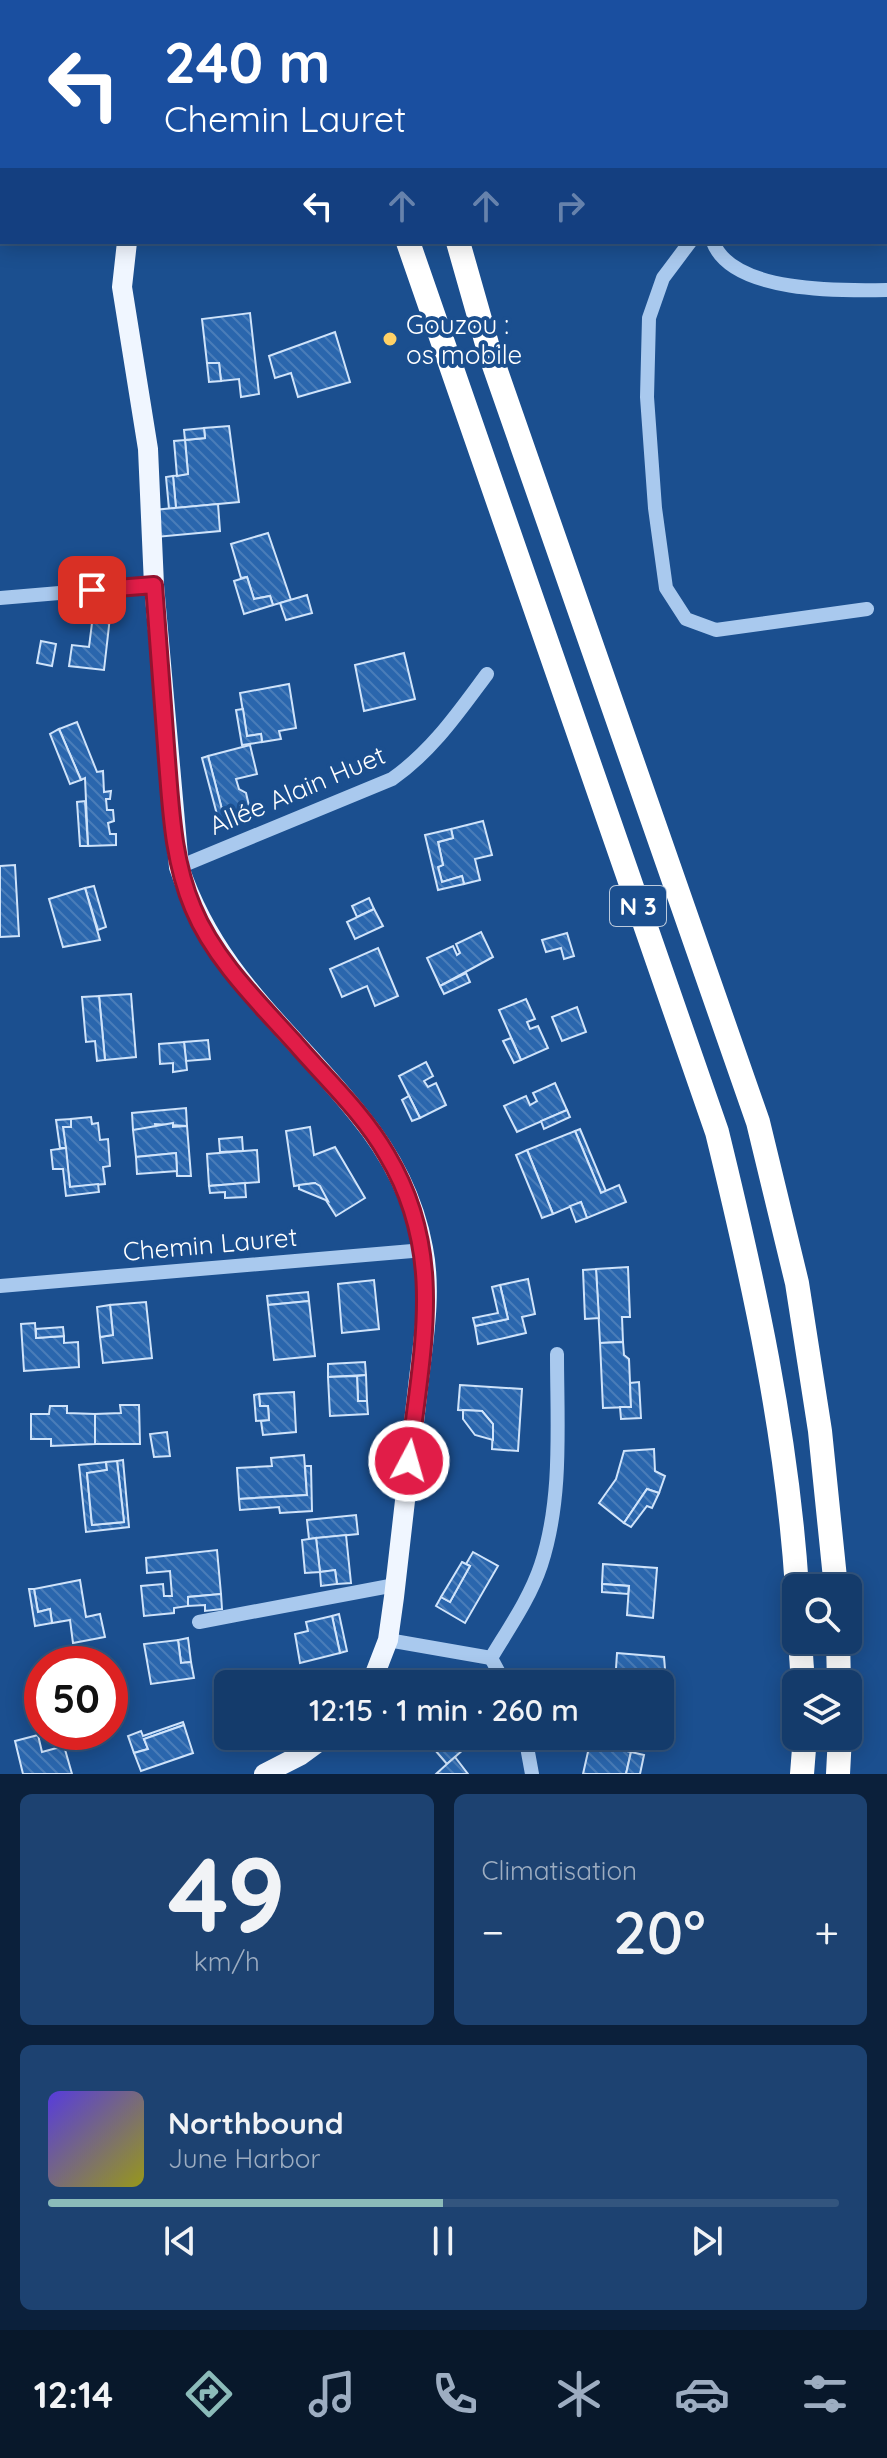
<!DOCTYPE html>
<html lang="fr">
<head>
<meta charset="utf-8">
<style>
	:root { --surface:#143b6b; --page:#1d4271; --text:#f1f3f6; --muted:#9dadc1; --line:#33557e; --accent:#8bbbb9 }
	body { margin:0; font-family:Quicksand,sans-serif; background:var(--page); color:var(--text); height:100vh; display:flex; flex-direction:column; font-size:30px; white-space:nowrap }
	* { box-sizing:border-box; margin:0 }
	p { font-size:26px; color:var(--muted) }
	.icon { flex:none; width:44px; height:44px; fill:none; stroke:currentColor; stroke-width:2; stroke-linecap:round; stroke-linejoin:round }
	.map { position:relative; height:1774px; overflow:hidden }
	.details { display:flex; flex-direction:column; gap:20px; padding:20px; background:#0b203b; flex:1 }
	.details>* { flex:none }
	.hud { position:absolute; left:0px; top:0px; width:888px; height:244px; box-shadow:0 4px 20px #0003,0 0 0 2px var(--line); background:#1a4fa0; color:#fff; overflow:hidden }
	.tools { position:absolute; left:782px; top:1574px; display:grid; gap:16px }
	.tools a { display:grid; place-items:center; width:80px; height:80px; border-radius:12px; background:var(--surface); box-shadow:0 4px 20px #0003,0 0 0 2px var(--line); font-size:40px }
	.speed { position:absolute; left:24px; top:1646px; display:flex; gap:16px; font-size:40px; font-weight:700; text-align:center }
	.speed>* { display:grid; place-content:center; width:104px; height:104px; border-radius:50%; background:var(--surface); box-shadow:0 4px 20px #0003,0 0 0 2px var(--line); line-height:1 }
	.speed .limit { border:12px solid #d22; background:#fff; color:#111 }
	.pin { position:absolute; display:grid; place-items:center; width:68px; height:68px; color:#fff; margin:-34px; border-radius:16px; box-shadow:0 4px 12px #0006 }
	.me { position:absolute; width:88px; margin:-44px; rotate:6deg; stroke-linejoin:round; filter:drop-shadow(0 0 6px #0008) }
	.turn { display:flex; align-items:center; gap:28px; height:168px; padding:0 32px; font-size:36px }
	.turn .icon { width:104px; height:104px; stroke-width:2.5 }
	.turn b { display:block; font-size:56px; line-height:68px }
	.lanes { display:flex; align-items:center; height:76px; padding:0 32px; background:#0003; justify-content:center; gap:40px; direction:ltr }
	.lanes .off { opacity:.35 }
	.big { font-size:60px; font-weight:600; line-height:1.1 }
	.details .tile { flex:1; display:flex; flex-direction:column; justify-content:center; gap:12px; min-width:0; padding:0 28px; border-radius:12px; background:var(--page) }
	.details .dial { align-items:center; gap:0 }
	.dial b { font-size:104px; line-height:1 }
	.song { display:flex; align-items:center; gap:24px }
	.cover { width:96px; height:96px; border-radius:12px; background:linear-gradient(135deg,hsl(250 70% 55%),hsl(60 70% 35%)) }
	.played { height:8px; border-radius:4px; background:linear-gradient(90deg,var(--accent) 50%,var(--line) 50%) }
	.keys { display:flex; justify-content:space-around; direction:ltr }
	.heat { display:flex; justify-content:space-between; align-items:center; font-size:44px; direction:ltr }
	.details .tiles { flex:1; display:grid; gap:20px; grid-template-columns:1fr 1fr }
	.tile:last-child { grid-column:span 2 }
	.trip { position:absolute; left:214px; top:1670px; width:460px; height:80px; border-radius:12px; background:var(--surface); box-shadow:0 4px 20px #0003,0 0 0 2px var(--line); font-weight:600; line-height:80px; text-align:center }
	.menu { display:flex; height:128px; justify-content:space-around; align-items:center; background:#08182b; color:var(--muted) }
	.menu .icon { width:56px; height:56px }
	.menu .selected { color:var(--accent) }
	.menu b { font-size:36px; color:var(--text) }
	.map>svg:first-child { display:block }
	.building { fill:url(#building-back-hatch); stroke:#cfe3fa; stroke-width:2 }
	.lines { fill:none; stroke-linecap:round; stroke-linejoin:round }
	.minor { stroke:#a9c9ee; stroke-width:14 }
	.major { stroke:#f0f6ff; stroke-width:20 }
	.highway { stroke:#fff; stroke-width:24 }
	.route-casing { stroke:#92132f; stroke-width:20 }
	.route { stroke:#e11d48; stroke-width:14 }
	.poi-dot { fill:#ffd166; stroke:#1b4f8f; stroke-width:3 }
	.labels { text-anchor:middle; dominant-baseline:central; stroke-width:8; stroke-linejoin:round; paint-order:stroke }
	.shield { fill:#1b4f8f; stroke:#bbcadd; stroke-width:2 }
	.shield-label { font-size:24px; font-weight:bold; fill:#fff }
	.poi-label { font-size:26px; fill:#fff; stroke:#1b4f8f; text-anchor:start }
	.street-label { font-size:26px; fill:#fff; stroke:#1b4f8f }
</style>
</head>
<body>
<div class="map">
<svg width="887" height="1774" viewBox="0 0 887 1774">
	<defs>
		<pattern id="building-back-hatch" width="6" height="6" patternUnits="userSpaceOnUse" patternTransform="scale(2)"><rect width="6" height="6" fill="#2a66ad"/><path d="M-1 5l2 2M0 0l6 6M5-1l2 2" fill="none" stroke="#4a7db9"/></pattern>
	</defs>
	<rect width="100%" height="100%" fill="#1b4f8f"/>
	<g class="building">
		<polygon points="250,313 259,394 241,397 239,379 221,381 219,363 207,363 202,319"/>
		<polygon points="335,332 350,382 298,397 291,373 275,378 269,356"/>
		<polygon points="207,363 219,363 221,381 209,382"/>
		<polygon points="229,426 239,502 176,508 173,476 188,474 185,440 205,438 204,428"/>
		<polygon points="204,428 205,438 185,440 184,430"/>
		<polygon points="185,440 188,474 177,476 174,441"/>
		<polygon points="173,476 176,508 169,509 166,477"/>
		<polygon points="218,504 220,531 156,537 153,510"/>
		<polygon points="268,533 291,600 273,605 270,596 254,599 247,577 241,578 231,544"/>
		<polygon points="247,577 254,599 270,596 273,605 244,614 234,581"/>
		<polygon points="307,595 312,613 286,620 280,603"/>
		<polygon points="93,615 110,617 104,670 69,666 72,645 89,647"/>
		<polygon points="41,641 56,644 52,666 37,663"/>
		<polygon points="404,653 415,699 364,711 355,665"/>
		<polygon points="289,684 296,728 279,731 281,739 262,742 261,734 247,736 240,693"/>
		<polygon points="243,709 247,736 261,734 262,742 242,745 236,710"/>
		<polygon points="77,722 97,772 103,771 104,792 111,791 110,799 106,799 107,810 113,810 114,821 108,823 110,834 116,834 116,845 88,846 85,778 81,780 59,729"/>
		<polygon points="59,729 81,780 70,784 50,734"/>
		<polygon points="250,745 257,774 236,779 239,789 246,793 251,814 225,821 208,756"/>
		<polygon points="208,756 225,821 219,822 202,758"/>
		<polygon points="85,801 88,846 80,846 77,802"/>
		<polygon points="483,821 492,855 475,859 480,880 464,884 462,876 442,882 438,867 443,865 438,842 453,838 451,829"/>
		<polygon points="451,829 453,838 438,842 443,865 438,867 442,882 462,876 464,884 438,890 425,835"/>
		<polygon points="15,865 19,936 0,937 0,866"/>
		<polygon points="94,886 106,927 98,930 85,888"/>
		<polygon points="85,888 100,940 63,947 49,899"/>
		<polygon points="369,898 374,909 357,917 352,906"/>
		<polygon points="374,909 383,926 355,939 347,922"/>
		<polygon points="481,932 493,957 440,986 427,958 453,946 457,955 460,953 456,944"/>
		<polygon points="567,933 574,956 564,959 561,948 546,952 542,940"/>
		<polygon points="378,948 398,996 375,1006 367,986 342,997 330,969"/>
		<polygon points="466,973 470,982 444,994 440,986"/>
		<polygon points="131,994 136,1057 105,1060 99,996"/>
		<polygon points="99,996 105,1060 97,1061 95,1041 86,1042 82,997"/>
		<polygon points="526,999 535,1019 527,1022 530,1029 538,1026 548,1048 521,1060 499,1010"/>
		<polygon points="577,1007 586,1032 562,1041 552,1017"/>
		<polygon points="511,1038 521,1060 514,1063 503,1041"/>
		<polygon points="208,1040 210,1059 186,1061 184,1042"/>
		<polygon points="184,1042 187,1070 173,1072 173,1063 160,1064 159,1044"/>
		<polygon points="426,1062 433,1076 424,1081 428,1087 436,1083 446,1105 420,1118 399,1076"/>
		<polygon points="555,1083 567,1110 517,1132 504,1106 526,1096 530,1105 537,1101 533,1093"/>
		<polygon points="409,1096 420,1118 412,1121 402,1100"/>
		<polygon points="186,1108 187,1126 155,1124 156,1128 133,1130 132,1113"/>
		<polygon points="567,1110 570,1117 544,1129 541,1121"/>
		<polygon points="91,1117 92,1124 98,1123 100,1140 108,1139 110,1166 103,1167 105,1184 70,1187 63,1127 71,1127 71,1119"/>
		<polygon points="71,1119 71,1127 63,1127 66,1148 60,1148 56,1120"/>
		<polygon points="173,1123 173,1127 187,1126 191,1176 177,1176 176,1153 136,1157 133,1130"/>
		<polygon points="310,1127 314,1155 335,1147 365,1198 336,1216 315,1183 294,1186 286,1131"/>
		<polygon points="580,1129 606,1191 601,1193 575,1131"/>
		<polygon points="575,1131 601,1193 619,1185 626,1202 587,1218 581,1202 553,1214 527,1150"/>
		<polygon points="242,1137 243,1151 220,1152 219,1139"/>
		<polygon points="66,1148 70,1187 98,1184 99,1192 66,1196 63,1169 53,1169 51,1150"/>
		<polygon points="257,1150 259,1182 209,1186 207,1154"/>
		<polygon points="527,1150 553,1214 542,1218 516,1155"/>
		<polygon points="176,1153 177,1171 137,1174 136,1157"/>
		<polygon points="245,1183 246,1197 225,1198 225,1192 210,1193 209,1186"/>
		<polygon points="315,1183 320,1186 328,1201 299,1189 299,1185"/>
		<polygon points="581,1202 587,1218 576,1222 570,1206"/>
		<polygon points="628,1267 630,1317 622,1317 623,1342 600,1343 596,1269"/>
		<polygon points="596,1269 599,1318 585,1319 583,1270"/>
		<polygon points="528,1279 535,1314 522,1317 526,1333 478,1344 475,1326 508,1319 500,1285"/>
		<polygon points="374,1280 379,1329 342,1333 338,1284"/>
		<polygon points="500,1285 508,1319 475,1326 473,1318 498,1313 492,1287"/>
		<polygon points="308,1292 309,1301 268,1305 267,1296"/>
		<polygon points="309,1301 315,1356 274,1360 268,1305"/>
		<polygon points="146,1302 152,1358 103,1363 100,1337 113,1335 110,1305"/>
		<polygon points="110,1305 113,1335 100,1337 97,1307"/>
		<polygon points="35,1323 36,1338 64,1336 64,1343 78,1342 79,1367 24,1371 21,1324"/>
		<polygon points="63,1327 64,1336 36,1338 36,1329"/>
		<polygon points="623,1342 624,1355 629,1359 631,1407 603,1408 600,1343"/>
		<polygon points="365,1362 366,1375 328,1377 328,1364"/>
		<polygon points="366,1375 367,1401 358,1401 357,1376"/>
		<polygon points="357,1376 358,1401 367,1401 368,1414 330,1416 328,1377"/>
		<polygon points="639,1382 641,1418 621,1419 620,1407 631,1407 630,1383"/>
		<polygon points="460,1385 522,1389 518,1451 492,1449 493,1424 482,1411 458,1410"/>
		<polygon points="294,1392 296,1432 263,1435 261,1421 269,1420 268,1406 260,1406 259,1394"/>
		<polygon points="259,1394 260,1406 268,1406 269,1420 256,1421 254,1395"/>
		<polygon points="120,1405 139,1405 140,1444 95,1444 95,1414 121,1413"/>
		<polygon points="50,1406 67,1406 67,1413 95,1414 95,1444 51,1446 51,1439 31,1439 31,1414 49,1414"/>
		<polygon points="463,1410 482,1411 493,1424 493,1440 475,1435 463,1419"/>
		<polygon points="167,1432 170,1456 154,1457 150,1434"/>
		<polygon points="654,1449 655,1471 665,1476 659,1493 647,1489 624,1523 599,1503 616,1479 624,1451"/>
		<polygon points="304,1455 307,1495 239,1499 237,1468 272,1466 271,1458"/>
		<polygon points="123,1460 129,1527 86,1532 79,1465 106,1462 107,1470 87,1473 92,1525 124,1522 117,1461"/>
		<polygon points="117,1461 124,1522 92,1525 87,1473 107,1470 106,1462"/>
		<polygon points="305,1466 311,1466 312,1511 280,1513 279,1507 240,1510 239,1499 307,1495"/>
		<polygon points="647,1489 659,1493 652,1508 647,1506 631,1527 624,1523"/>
		<polygon points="356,1515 358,1534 309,1539 307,1520"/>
		<polygon points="346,1535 351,1583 337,1584 335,1570 320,1572 316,1538"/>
		<polygon points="316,1538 320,1572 305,1573 302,1540"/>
		<polygon points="217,1550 221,1594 188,1597 188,1606 174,1608 174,1613 144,1616 141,1586 163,1584 164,1596 172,1596 170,1571 147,1573 146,1558"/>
		<polygon points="473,1552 498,1566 465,1623 436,1606 441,1597 450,1602 470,1566 466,1564"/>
		<polygon points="462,1562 470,1566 450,1602 441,1597"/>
		<polygon points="603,1564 657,1568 653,1618 627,1615 629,1586 602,1584"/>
		<polygon points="335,1570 337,1584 321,1586 320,1572"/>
		<polygon points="80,1580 86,1617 100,1614 105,1637 73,1643 70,1620 52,1623 50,1609 38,1612 34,1589"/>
		<polygon points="602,1584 629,1586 628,1594 602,1592"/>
		<polygon points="29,1589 34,1589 38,1612 50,1609 52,1623 35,1626"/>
		<polygon points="221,1594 222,1609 205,1611 205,1605 188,1606 188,1597"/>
		<polygon points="339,1614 347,1651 340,1653 332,1616"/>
		<polygon points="332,1616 340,1653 300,1663 295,1634 308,1631 306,1622"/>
		<polygon points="188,1638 191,1662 181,1663 178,1640"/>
		<polygon points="178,1640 181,1663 191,1662 194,1678 151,1684 144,1644"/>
		<polygon points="617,1653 664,1657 666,1681 615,1684"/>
		<polygon points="257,1674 259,1684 231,1684 231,1681"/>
		<polygon points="183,1722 184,1725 144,1739 148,1749 134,1753 128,1736 141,1731 143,1736"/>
		<polygon points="184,1725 193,1753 141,1771 134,1753 148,1749 144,1739"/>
		<polygon points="38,1735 42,1752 64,1746 72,1774 23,1774 15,1741"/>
		<polygon points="243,1736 261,1736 262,1739 232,1747 230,1739"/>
		<polygon points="423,1736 468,1736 473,1741 447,1764"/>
		<polygon points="590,1743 631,1752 626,1774 583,1774"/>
		<polygon points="631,1752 644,1755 640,1774 626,1774"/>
		<polygon points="455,1757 468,1774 436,1774 447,1764"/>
	</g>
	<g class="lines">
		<g class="minor">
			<polyline points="857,2 857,0"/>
			<polyline points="690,242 663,278 649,318 647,397 655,508 666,588 686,619 716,630 867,609"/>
			<path d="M713 242C732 293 841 291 887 290"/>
			<polyline points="0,598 154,585"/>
			<path d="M179 867 392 779C432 751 458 713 487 674"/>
			<polyline points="0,1286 424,1250"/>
			<polyline points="199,1622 395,1585"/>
			<polyline points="388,1640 491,1658"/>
			<path d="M505 1684 491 1658C509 1628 530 1598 541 1565 563 1498 557 1424 557 1354"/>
			<polyline points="525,1736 532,1774"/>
		</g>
		<g class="major">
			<polyline points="200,2 201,0"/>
			<path d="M127 242 122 287 148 449 154 585 179 867C215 975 290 1029 358 1114 390 1153 414 1199 423 1248 432 1293 423 1342 418 1387 410 1457 402 1527 394 1597L388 1640 371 1684"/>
			<polyline points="264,1774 301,1755 327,1736"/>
		</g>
		<g class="highway">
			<polyline points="360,0 360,2"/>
			<polyline points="412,0 412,2"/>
			<path d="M408 242 717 1132C754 1283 787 1433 797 1588"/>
			<polyline points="458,242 489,351 758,1122 797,1283 820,1431 836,1588"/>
			<polyline points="800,1640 803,1684"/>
			<polyline points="838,1640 839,1684"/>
			<polyline points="802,1774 805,1736"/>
			<polyline points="838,1774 840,1736"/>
		</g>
	</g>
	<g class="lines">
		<g class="route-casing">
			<path id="route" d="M92 590 154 585C158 643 163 701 167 760 171 810 173 861 193 908 214 959 258 1002 295 1043 326 1079 363 1113 387 1155 447 1255 421 1352 409 1461"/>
		</g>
		<use href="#route" class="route"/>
	</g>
	<circle class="poi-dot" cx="390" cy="339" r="8"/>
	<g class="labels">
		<rect class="shield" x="610" y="886" width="56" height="40" rx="6"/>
		<g class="shield-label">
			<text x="638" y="906">N 3</text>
		</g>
		<g class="poi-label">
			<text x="406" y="324">Gouzou :<tspan x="406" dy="30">os mobile</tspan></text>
		</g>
		<g class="street-label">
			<text transform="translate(297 790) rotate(-23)">Allée Alain Huet</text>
			<text transform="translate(210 1244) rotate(-5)">Chemin Lauret</text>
		</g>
	</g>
</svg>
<div class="tools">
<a><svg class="icon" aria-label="search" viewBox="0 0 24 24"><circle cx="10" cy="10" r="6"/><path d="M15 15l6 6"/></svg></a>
<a><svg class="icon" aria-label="layers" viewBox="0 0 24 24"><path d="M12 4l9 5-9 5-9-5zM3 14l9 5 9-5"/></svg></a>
</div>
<div class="speed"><div class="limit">50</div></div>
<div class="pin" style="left:92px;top:590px;background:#d93025"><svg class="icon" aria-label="arrive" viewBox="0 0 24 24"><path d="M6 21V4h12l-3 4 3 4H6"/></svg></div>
<svg class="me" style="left:409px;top:1461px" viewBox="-20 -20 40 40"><circle r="17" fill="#e11d48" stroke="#fff" stroke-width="3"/><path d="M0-11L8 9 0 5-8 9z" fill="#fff"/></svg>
<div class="trip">12:15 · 1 min · 260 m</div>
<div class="hud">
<div class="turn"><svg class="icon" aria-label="left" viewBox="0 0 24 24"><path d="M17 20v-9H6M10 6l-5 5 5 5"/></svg><div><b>240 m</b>Chemin Lauret</div></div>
<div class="lanes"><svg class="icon" aria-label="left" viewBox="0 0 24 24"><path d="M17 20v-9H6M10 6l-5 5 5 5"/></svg><svg class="icon off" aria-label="ahead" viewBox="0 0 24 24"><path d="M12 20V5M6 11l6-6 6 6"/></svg><svg class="icon off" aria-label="ahead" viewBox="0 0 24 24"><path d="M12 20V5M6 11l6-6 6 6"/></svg><svg class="icon off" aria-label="right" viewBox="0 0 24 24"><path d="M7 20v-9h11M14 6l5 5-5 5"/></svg></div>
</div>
</div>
<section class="details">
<div class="tiles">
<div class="tile dial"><b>49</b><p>km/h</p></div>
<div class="tile"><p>Climatisation</p>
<div class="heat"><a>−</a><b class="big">20°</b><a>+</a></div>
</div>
<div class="tile">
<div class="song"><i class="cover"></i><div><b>Northbound</b><p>June Harbor</p></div></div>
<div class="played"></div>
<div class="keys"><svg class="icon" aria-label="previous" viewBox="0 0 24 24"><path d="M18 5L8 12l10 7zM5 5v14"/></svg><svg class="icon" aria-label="pause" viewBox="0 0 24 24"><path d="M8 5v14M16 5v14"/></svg><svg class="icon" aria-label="next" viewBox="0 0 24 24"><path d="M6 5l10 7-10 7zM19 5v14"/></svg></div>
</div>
</div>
</section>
<nav class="menu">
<b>12:14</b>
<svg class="icon selected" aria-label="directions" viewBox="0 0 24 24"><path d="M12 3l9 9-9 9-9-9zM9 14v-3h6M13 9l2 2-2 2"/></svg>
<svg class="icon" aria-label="music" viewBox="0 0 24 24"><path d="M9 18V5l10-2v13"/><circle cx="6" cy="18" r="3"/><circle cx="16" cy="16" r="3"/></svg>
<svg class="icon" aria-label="phone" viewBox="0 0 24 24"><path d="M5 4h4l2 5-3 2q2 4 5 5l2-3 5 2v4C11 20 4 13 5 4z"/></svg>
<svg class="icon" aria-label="climate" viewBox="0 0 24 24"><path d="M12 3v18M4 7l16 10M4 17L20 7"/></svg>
<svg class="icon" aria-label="car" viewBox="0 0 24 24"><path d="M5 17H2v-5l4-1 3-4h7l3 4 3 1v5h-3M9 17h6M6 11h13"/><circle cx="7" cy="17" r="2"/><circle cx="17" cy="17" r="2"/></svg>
<svg class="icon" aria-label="filters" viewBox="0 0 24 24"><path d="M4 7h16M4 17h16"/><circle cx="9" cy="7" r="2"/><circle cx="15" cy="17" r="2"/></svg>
</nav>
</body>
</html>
